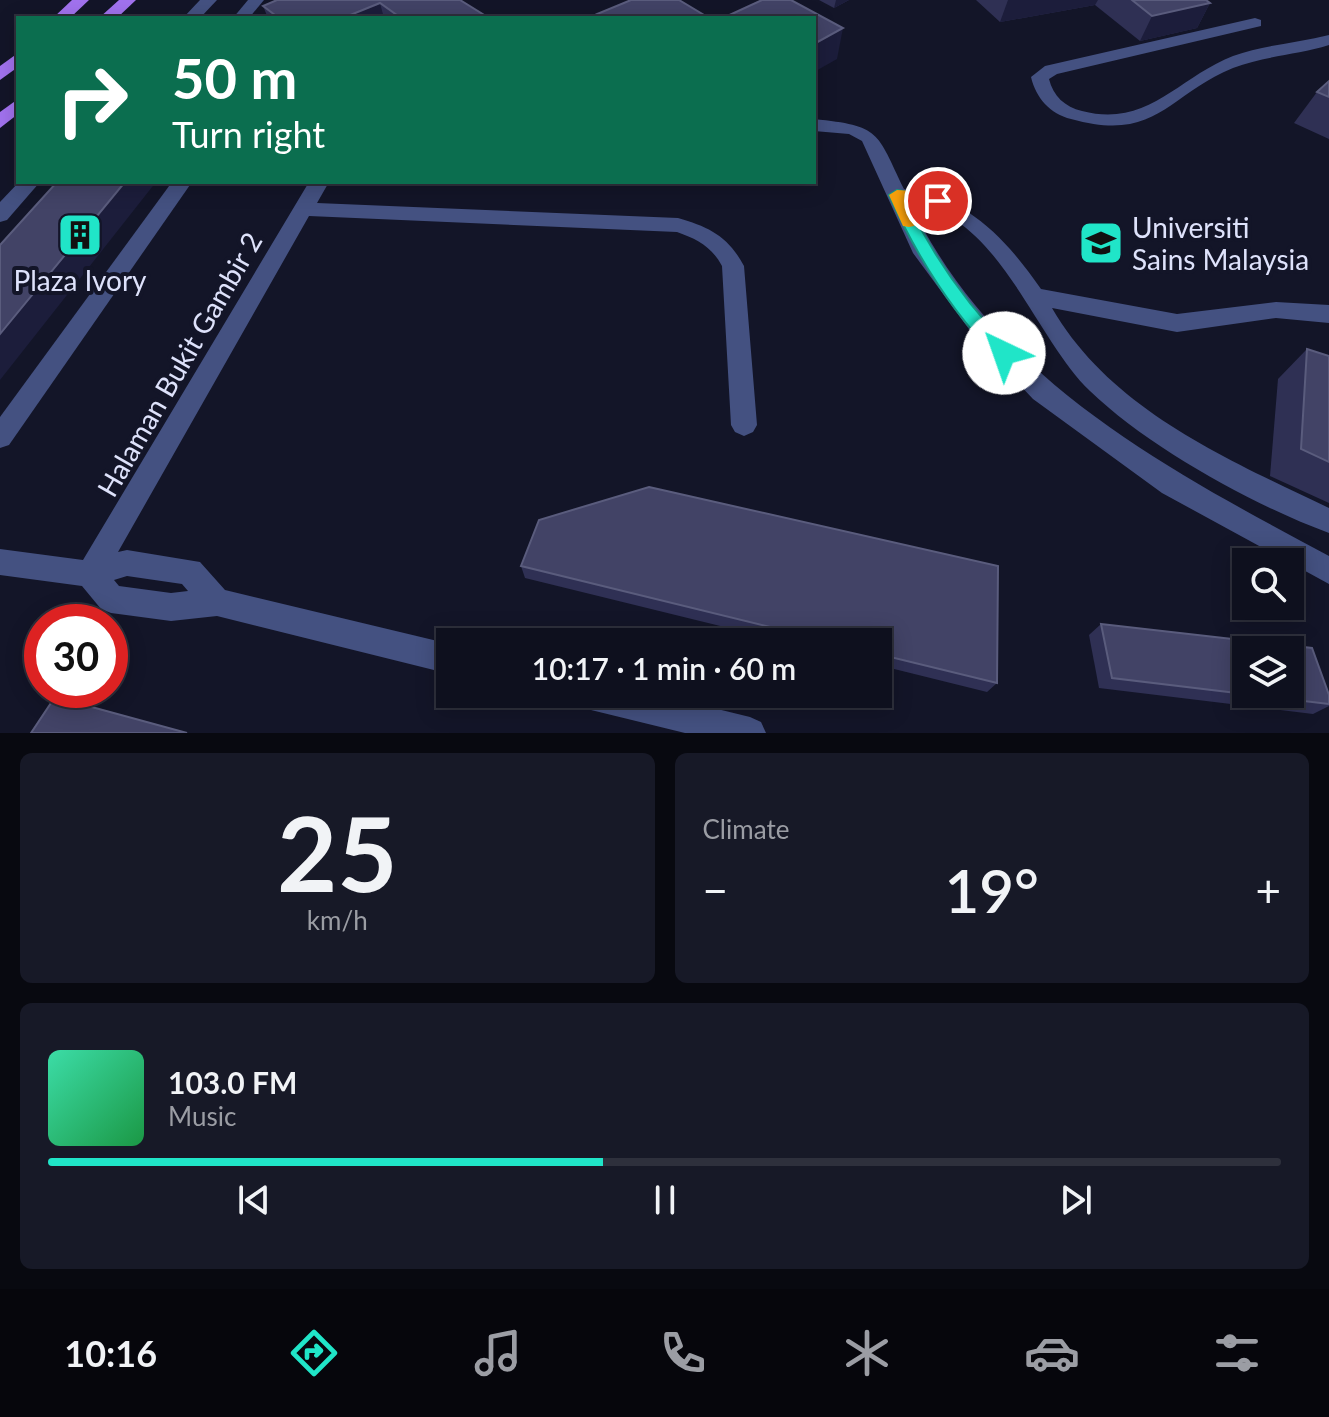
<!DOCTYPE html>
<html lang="en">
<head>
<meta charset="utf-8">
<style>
	:root { --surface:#0e101e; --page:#171927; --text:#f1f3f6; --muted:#9b9da4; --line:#2e303c; --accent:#20e5c8 }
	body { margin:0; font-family:Lato,sans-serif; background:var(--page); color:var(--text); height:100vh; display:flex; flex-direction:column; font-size:30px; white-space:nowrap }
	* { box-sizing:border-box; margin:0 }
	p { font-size:26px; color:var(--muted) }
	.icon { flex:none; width:44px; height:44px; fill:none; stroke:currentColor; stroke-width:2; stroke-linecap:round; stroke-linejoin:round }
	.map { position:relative; height:733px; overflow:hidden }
	.side { display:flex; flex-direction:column; gap:20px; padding:20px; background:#080910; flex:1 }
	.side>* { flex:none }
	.guide { position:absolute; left:16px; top:16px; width:800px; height:168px; border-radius:0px; box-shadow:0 4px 20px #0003,0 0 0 2px var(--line); background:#0b6e4f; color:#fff; overflow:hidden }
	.controls { position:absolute; left:1232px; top:548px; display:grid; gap:16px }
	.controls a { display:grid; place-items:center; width:72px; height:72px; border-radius:0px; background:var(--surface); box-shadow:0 4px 20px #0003,0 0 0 2px var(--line); font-size:40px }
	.speed { position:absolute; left:24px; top:604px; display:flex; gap:16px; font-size:40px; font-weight:700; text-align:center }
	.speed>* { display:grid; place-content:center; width:104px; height:104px; border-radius:50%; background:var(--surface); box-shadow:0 4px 20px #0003,0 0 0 2px var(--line); line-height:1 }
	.speed .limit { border:12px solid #d22; background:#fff; color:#111 }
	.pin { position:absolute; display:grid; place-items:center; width:68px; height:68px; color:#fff; margin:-34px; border:4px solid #fff; border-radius:50%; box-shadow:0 2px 8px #0007 }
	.me { position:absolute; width:88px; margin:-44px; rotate:318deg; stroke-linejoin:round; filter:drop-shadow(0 0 6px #0008) }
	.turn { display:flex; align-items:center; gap:28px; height:168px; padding:0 24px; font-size:36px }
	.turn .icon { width:104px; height:104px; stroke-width:2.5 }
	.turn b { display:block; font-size:56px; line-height:68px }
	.big { font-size:60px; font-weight:600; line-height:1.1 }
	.side .tile { flex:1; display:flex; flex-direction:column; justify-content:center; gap:12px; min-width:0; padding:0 28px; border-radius:12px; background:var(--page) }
	.side .dial { align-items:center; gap:0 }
	.dial b { font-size:104px; line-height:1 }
	.song { display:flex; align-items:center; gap:24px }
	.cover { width:96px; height:96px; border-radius:12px; background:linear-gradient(135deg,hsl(160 70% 55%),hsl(140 70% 35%)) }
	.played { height:8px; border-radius:4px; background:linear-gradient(90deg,var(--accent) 45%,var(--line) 45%) }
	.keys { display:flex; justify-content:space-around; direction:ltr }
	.heat { display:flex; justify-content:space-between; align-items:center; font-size:44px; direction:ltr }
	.side .tiles { flex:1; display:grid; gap:20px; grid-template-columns:1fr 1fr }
	.tile:last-child { grid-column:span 2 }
	.trip { position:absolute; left:436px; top:628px; width:456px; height:80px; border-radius:0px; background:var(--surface); box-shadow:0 4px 20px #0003,0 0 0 2px var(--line); font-weight:600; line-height:80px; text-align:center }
	.menu { display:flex; height:128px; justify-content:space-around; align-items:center; background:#06060c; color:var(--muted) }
	.menu .icon { width:56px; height:56px }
	.menu .active { color:var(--accent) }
	.menu b { font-size:36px; color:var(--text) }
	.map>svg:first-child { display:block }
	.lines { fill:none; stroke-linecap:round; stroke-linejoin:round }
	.minor { fill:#445181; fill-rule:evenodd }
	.major { fill:#a172ee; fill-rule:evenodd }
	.wall { fill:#2f3054 }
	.shaded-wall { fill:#1c1d3b }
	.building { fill:#424366; stroke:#5a5c7d; stroke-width:2; fill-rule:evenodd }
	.route { fill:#20e5c8; stroke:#159582; stroke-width:2 }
	.slow { fill:#f59e0b }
	.labels { text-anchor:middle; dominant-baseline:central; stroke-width:8; stroke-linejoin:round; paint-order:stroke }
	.poi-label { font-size:28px; fill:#dee2fb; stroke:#131528; text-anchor:start }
	.street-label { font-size:28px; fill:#dee2fb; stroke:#131528 }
</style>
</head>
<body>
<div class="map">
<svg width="1329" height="733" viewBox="0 0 1329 733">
	<rect width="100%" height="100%" fill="#131528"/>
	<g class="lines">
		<g class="minor">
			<polygon points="200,0 217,0 200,18 183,18"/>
			<polygon points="248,0 264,0 249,18 233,18"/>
			<path d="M1255 18 1261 20V26L1057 74 1049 79C1053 96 1065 107 1082 111 1148 128 1177 78 1233 56 1263 45 1298 43 1329 35V45C1297 55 1264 56 1233 68 1167 95 1157 143 1071 119 1050 114 1036 98 1031 77L1045 66Z"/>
			<path d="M814 119C881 126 876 131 904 189 968 197 1006 239 1041 289L1177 314 1276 302 1329 305V323L1276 318 1177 332 1052 308C1111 410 1227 459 1329 508V533C1253 505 1148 447 1090 391 1033 336 999 214 910 203 994 379 1165 468 1329 556V584L1162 493 1033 399 977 340 913 253 862 141 849 134 814 131Z"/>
			<polygon points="19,182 40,182 7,220 0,222 0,202"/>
			<polygon points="172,182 192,182 9,445 0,448 0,417"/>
			<path d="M309 182H329L317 203 678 218C709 227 728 236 744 266L757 425 753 432 744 436 735 432 731 425 722 266C712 247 697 239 677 232L309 216 118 552 127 550 200 562 225 590 450 644V674L217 616 171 621 111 613 101 609 82 586 0 575V549L83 560ZM127 576 182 584 188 591 171 593 119 586 114 580Z"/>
			<polygon points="575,694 656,694 750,717 761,722 766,733 685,733 591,710 580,705"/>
		</g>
		<g class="major">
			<polygon points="72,0 89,0 70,18 53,18"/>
			<polygon points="119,0 136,0 117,18 99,18"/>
			<polygon points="18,53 18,67 0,80 0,66"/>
			<polygon points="18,99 18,114 0,128 0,112"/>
		</g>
	</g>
	<g class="wall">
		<polygon points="460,0 489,18 268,18 263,6"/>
		<polygon points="819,0 849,0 834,8"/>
		<polygon points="976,0 1206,0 1210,3 1197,28 1140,41 1095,5 1000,22"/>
		<polygon points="1329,81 1329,139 1294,123 1317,92"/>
		<polygon points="1307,349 1329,356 1329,503 1270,476 1278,379"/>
		<polygon points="649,487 998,566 997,683 987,692 878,665 878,642 785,642 525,578 521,566 539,520"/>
		<polygon points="1101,624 1329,695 1329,706 1313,714 1099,688 1089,635"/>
	</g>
	<g class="shaded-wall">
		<polygon points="836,0 849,0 834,8"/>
		<polygon points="1008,0 1098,0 1095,5 1000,22"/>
		<polygon points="380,3 384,18 343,18"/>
		<polygon points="1210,3 1197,28 1140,41 1152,16"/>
		<polygon points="843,28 837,59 814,72 814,44"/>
		<polygon points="125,182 156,182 0,380 0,334"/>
	</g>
	<g class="building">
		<polygon points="277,0 460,0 489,18 401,18 380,3 343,18 279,18 263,6"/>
		<polygon points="631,0 679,0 709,18 602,18 597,14"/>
		<polygon points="762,0 791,0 843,28 814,44 814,18 723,18"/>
		<polygon points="1132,0 1206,0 1210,3 1152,16"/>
		<polygon points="1329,81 1329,97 1317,92"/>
		<polygon points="57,182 125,182 0,334 0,245"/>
		<polygon points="1307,349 1329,356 1329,462 1301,449"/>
		<polygon points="649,487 998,566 997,683 878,654 878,642 831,642 521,566 539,520"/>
		<path d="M1101 624 1312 648 1329 695V704L1112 678ZM1246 650H1290V694H1246Z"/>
		<polygon points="55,697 187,733 31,733"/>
	</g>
	<path class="route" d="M897 190 943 198V205L907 202C933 256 968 306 1010 348V358H997C951 311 916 255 889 195Z"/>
	<polygon class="slow" points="897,190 914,191 922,196 907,200 917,222 914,226 909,227 903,226 889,195"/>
	<defs>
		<g id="building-square" transform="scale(2.3)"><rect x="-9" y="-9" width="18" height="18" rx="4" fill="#20e5c8" stroke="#131528"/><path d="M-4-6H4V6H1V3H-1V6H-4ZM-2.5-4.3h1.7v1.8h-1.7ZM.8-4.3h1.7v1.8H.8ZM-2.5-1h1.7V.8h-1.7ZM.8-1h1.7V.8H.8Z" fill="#111"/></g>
		<g id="university-square" transform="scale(2.3)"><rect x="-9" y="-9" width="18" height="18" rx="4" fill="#20e5c8" stroke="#131528"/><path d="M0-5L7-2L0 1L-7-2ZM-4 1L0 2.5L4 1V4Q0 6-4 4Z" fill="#111"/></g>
	</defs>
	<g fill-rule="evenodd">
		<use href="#building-square" x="80" y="235"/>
		<use href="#university-square" x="1101" y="243"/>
	</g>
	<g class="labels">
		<g class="poi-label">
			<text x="1132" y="227">Universiti<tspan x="1132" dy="32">Sains Malaysia</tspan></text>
			<text x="80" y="280" text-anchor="middle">Plaza Ivory</text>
		</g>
		<g class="street-label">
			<text transform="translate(179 364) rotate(-60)">Halaman Bukit Gambir 2</text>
		</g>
	</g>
</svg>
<div class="controls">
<a><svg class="icon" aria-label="search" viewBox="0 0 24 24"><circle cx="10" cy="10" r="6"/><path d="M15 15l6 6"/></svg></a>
<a><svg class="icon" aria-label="layers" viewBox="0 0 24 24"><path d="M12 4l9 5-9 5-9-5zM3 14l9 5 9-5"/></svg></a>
</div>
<div class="speed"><div class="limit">30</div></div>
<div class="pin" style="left:938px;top:201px;background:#d93025"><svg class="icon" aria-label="arrive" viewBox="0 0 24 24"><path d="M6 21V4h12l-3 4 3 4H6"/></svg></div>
<svg class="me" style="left:1004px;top:353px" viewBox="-20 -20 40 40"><circle r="19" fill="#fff"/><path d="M0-13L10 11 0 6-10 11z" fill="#20e5c8"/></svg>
<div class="trip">10:17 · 1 min · 60 m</div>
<div class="guide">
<div class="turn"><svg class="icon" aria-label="right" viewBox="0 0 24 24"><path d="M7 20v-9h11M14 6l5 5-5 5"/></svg><div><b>50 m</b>Turn right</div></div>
</div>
</div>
<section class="side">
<div class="tiles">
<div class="tile dial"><b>25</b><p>km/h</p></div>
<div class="tile"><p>Climate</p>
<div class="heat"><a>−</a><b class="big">19°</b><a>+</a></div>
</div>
<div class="tile">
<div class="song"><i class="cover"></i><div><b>103.0 FM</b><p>Music</p></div></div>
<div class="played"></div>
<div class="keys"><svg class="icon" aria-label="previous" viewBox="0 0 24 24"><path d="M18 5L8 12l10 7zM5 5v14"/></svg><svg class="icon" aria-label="pause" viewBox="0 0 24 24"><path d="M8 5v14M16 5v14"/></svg><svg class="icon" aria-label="next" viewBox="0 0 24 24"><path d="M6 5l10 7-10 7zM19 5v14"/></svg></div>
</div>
</div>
</section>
<nav class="menu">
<b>10:16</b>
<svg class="icon active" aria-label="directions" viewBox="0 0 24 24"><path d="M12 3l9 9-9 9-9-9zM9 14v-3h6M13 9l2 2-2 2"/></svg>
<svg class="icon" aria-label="music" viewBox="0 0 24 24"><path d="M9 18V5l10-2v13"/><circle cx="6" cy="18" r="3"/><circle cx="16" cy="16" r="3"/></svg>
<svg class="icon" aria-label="phone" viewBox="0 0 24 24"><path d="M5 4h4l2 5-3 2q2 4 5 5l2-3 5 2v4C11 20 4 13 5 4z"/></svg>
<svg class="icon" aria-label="climate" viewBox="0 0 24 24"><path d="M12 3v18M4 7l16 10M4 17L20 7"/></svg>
<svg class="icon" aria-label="car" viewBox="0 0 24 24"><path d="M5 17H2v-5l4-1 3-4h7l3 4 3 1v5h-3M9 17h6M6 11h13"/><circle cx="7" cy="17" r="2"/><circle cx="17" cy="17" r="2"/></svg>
<svg class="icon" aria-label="filters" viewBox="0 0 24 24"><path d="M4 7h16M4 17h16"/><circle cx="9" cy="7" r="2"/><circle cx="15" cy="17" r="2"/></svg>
</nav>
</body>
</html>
